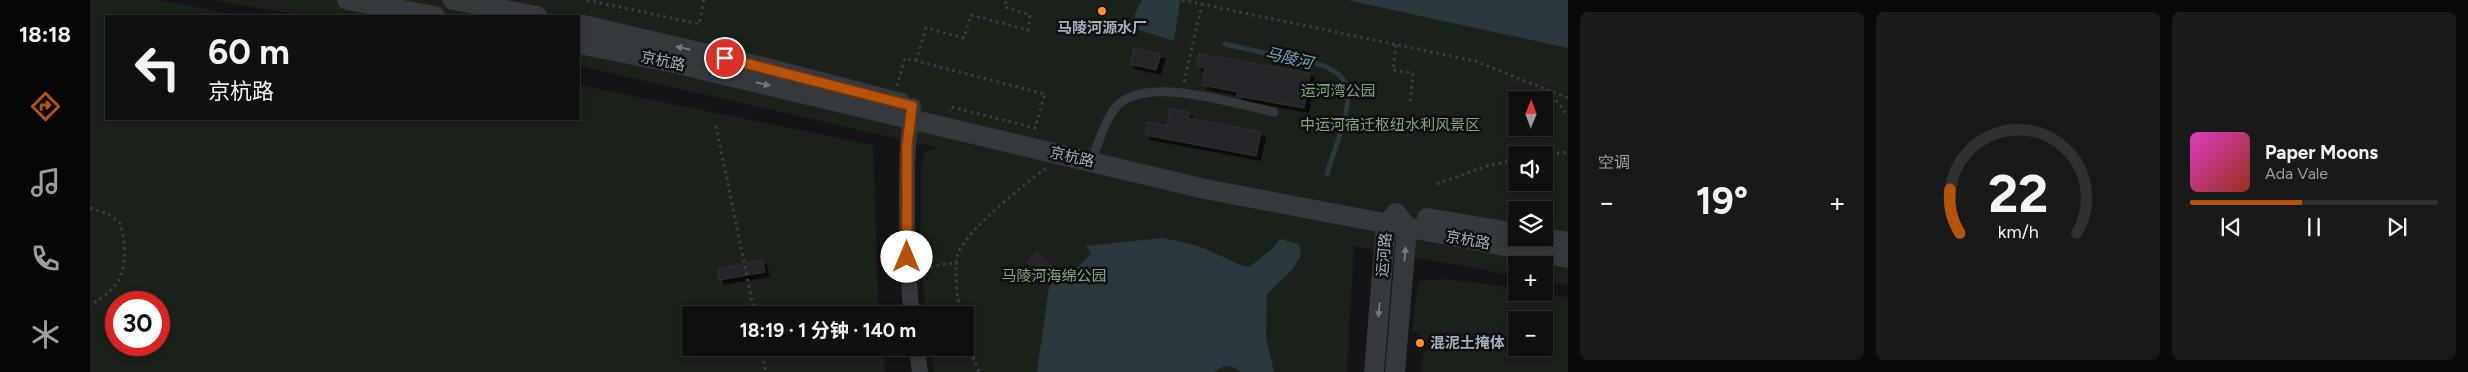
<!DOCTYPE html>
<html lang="zh">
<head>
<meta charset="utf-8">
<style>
	:root { --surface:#101011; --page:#19191a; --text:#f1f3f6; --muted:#9c9d9f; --line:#303031; --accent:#b45309 }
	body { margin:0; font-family:Figtree,"Noto Sans SC",sans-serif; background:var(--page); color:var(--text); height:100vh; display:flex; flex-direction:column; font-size:19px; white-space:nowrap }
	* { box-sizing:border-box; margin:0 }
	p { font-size:16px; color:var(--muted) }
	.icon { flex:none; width:28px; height:28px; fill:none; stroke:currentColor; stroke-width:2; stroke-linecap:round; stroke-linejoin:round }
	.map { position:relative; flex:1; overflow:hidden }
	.drawer { display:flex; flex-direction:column; gap:12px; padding:12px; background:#090909; width:900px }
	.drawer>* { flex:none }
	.top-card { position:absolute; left:15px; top:15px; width:475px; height:105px; border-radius:0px; box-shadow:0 2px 8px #0003,0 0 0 1px var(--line); background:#101011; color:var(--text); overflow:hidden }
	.needle { width:32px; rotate:1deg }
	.tools { position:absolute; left:1418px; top:91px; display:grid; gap:10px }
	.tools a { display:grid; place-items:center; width:45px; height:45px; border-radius:0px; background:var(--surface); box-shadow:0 2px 8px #0003,0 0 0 1px var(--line); font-size:25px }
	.speed { position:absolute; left:15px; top:291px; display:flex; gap:10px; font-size:25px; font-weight:700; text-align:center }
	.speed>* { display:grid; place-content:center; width:65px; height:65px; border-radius:50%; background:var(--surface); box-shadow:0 2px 8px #0003,0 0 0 1px var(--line); line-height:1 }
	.speed .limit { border:8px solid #d22; background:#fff; color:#111 }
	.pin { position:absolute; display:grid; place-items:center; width:42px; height:42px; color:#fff; margin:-21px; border:2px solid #fff; border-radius:50%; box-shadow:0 1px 5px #0007 }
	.me { position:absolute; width:55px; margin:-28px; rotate:0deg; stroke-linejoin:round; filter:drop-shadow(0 0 4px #0008) }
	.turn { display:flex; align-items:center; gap:18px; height:105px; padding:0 20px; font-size:22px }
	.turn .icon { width:65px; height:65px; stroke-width:2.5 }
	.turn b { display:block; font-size:35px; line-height:42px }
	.big { font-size:38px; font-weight:700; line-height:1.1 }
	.drawer .card { flex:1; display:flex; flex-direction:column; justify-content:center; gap:8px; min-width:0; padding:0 18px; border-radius:8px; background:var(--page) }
	.drawer .dial { align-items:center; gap:0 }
	.dial svg { height:130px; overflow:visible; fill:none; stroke:var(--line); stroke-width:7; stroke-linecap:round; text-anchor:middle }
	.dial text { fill:var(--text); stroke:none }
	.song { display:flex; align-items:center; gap:15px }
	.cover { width:60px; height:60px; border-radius:8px; background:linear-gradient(135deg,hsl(310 70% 55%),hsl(10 70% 35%)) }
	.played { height:5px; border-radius:2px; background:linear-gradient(90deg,var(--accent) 45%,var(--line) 45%) }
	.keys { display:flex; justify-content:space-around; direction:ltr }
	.heat { display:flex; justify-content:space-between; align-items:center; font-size:28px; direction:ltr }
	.drawer .tiles { flex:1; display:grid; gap:12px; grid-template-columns:repeat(3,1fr) }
	.trip { position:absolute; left:592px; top:306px; width:292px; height:50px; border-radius:0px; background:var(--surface); box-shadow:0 2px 8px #0003,0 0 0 1px var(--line); font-weight:700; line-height:50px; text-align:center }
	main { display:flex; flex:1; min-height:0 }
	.tabs { display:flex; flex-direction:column; width:90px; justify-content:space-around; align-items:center; background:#060607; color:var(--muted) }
	.tabs .icon { width:35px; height:35px }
	.tabs .on { color:var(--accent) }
	.tabs b { font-size:22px; color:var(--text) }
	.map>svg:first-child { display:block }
	.green { fill:#1a221a; fill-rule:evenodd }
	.water { fill:#2a373c }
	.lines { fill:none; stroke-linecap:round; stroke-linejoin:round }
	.stream { stroke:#2a373c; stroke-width:5 }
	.building { fill:#27282b; stroke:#2e2f33; filter:url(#shadow) }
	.path { stroke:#3b3f43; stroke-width:3; stroke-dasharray:2.5 4; stroke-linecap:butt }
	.service { stroke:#35383c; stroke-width:9 }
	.minor { stroke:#35383c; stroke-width:16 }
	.tertiary { stroke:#35383c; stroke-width:20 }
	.oneway { fill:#737980 }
	.route-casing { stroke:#753606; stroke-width:12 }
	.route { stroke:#b45309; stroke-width:9 }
	.poi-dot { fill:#ff8e24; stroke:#101012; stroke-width:2 }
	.labels { text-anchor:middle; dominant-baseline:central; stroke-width:5; stroke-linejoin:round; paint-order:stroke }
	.poi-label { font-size:15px; font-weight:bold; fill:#a5aeb8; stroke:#101012 }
	.street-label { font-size:15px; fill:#a5aeb8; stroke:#101012 }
	.park-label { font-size:15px; fill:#80a57a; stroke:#101012 }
	.water-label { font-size:16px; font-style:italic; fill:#79a5b6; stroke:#101012 }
</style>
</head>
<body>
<main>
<nav class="tabs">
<b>18:18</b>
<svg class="icon on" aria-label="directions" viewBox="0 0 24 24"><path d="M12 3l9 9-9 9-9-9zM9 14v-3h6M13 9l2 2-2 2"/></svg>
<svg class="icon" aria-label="music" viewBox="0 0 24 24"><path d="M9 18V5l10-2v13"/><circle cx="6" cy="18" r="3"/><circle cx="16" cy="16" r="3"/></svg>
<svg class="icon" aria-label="phone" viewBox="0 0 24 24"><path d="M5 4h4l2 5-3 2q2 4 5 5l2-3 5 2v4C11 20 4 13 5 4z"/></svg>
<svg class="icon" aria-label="climate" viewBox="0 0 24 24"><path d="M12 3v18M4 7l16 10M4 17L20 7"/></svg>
</nav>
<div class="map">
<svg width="1478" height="372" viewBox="0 0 1478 372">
	<defs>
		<filter id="shadow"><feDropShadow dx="4.5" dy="4.5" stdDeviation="0" flood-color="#0009"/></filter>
	</defs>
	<rect width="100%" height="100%" fill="#151517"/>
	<g class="green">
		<path d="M0 0H70L150 16H16V119H489V85L783 145 789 315H601V348H792L796 372H0ZM26 302H69V345H26Z"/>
		<path d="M124 0H1478V285L1454 281V265H1426V276L1264 246 1257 372H844L841 348H876V315H837L830 266 831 164 835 152 848 148 489 66V16H215ZM1426 100H1454V128H1426ZM1426 155H1454V182H1426ZM1426 210H1454V238H1426Z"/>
		<path d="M1356 279 1426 288V292L1451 293 1478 297V372H1331L1333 354 1341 347 1328 332H1322L1328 281ZM1426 320H1454V348H1426Z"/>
	</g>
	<g class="water">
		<polygon points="1052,0 1090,0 1084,41 1043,28 1045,13"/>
		<polygon points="1257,0 1478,0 1478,48"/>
		<path d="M1072 238C1089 241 1106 244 1122 252 1135 257 1145 264 1159 267L1182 249 1190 239 1209 244 1211 256 1202 270 1177 294 1176 337 1184 372H1151C1143 365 1133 364 1125 372H947L959 287 967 277 972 282 1001 254 996 246Z"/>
	</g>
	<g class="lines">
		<path class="stream" d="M1135 44C1152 48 1170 52 1187 56 1211 60 1258 63 1258 96 1257 121 1244 149 1237 174"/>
	</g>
	<g class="building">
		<polygon points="1044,48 1071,54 1066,70 1040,64"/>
		<polygon points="1109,54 1220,73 1214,108 1147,96 1148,92 1112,85 1115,68 1106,66"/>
		<polygon points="1080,108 1099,112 1098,118 1171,132 1166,156 1055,135 1057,122 1077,125"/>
		<polygon points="947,252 962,266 952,276 937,262"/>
		<polygon points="672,260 675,272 629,280 627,269"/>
	</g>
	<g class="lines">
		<g class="path">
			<polyline points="497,0 609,24 614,0"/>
			<polyline points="1092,0 1385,61 1478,98"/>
			<polyline points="1306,45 1303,70 1323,73 1320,104"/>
			<polyline points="826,61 836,28 874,38 881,15 938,30 940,15 915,7 916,0"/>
			<polyline points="1094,82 1112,4"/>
			<polyline points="807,86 815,58 955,94 945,128 861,107 860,111"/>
			<polyline points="1458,90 1478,116"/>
			<polyline points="626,126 665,315"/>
			<polyline points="1454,155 1478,152"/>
			<polyline points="1347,184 1397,166 1426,160"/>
			<path d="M0 208 16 213 30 223C36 245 39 274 20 291 15 297 6 301 0 305"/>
			<polyline points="834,269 854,264 868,263"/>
			<path d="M870 315C868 299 863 269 868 254 878 228 933 186 956 168"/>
			<polyline points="876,339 889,372"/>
			<polyline points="671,348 676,372"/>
		</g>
		<path class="service" d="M1004 153C1011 137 1016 117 1028 105 1059 75 1145 104 1184 112"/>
		<g class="minor">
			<path d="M822 315C817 275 817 237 817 197 817 166 817 136 823 106"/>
			<polyline points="827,348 830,372"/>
		</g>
		<g class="tertiary">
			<polyline points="257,0 345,16"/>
			<polyline points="363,0 447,16"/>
			<polyline points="489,24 673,67 811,103"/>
			<polyline points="489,44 584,63 1115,189 1478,258"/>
			<polyline points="1337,218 1426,233"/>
			<polyline points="1453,238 1478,242"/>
			<polyline points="1284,372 1296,225 1306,213 1317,228 1305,372"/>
		</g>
	</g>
	<defs><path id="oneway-solid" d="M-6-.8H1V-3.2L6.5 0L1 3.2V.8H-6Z" transform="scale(1.25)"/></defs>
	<g class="oneway">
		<use href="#oneway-solid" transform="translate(593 48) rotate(-167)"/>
		<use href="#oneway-solid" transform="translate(673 84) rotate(13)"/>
		<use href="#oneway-solid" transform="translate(1315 254) rotate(-85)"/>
		<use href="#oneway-solid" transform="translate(1289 310) rotate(95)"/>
	</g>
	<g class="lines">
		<g class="route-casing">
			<polyline id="route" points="635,58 822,106 817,145 817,257"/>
		</g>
		<use href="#route" class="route"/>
	</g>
	<g class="poi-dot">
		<circle cx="1012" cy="11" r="5"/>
		<circle cx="1330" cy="343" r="5"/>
	</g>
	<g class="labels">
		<g class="poi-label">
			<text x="1012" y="28">马陵河源水厂</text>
			<text x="1340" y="343" text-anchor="start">混泥土掩体</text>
		</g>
		<g class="street-label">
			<text transform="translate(573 61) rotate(12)">京杭路</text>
			<text transform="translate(982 157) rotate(13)">京杭路</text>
			<text transform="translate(1378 240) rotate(10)">京杭路</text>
			<text transform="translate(1294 255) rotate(-85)">运河路</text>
		</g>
		<g class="park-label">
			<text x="1248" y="91">运河湾公园</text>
			<text x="1300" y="125">中运河宿迁枢纽水利风景区</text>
			<text x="964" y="276">马陵河海绵公园</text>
		</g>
		<g class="water-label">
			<text transform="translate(1199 58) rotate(13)">马陵河</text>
		</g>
	</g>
</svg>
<div class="tools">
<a><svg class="needle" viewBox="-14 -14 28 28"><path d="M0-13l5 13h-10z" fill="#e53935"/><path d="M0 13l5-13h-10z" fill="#9c9d9f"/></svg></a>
<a><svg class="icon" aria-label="sound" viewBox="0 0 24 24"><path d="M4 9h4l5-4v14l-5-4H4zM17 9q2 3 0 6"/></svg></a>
<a><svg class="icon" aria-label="layers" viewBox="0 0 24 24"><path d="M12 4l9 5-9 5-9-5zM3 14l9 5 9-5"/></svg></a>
<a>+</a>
<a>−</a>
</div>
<div class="speed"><div class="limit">30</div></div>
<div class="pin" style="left:635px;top:58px;background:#d93025"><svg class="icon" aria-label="arrive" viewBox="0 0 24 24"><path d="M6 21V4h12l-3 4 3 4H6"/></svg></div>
<svg class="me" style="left:817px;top:257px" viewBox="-20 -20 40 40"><circle r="19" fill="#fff"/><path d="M0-13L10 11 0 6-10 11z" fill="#b45309"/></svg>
<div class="trip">18:19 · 1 分钟 · 140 m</div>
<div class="top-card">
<div class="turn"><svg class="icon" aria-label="left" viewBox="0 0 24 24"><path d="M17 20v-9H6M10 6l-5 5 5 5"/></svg><div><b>60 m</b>京杭路</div></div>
</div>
</div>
<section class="drawer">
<div class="tiles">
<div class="card"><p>空调</p>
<div class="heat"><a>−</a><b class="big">19°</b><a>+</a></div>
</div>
<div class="card dial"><svg viewBox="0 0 100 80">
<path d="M14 69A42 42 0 1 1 86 69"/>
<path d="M14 69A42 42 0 0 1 8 42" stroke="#b45309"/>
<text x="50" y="56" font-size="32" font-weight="700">22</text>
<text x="50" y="72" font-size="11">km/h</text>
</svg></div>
<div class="card">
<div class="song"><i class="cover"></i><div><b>Paper Moons</b><p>Ada Vale</p></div></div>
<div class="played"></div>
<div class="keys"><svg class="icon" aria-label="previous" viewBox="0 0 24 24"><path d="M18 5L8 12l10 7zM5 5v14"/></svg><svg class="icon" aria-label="pause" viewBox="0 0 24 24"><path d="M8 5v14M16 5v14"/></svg><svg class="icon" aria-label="next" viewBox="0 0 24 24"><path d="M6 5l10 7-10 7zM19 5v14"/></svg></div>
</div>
</div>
</section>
</main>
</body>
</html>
